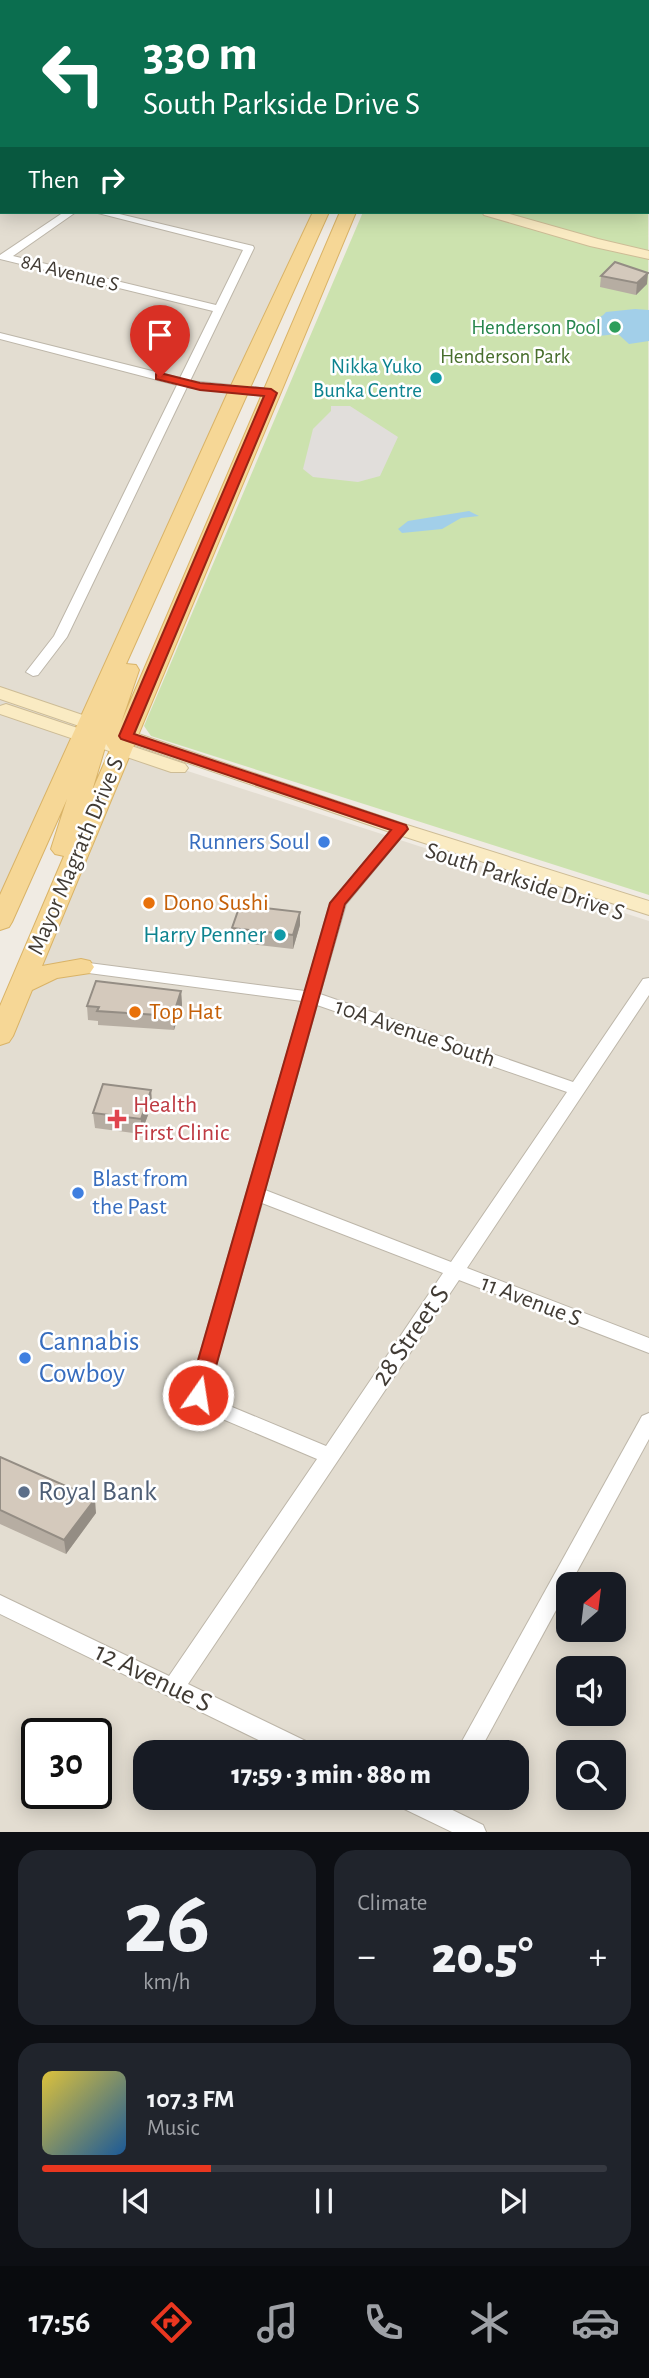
<!DOCTYPE html>
<html lang="en">
<head>
<meta charset="utf-8">
<style>
	:root { --surface:#171b24; --page:#20242c; --text:#f1f3f6; --muted:#9ea1a6; --line:#363941; --accent:#e93720 }
	body { margin:0; font-family:"Alegreya Sans",sans-serif; background:var(--page); color:var(--text); height:100vh; display:flex; flex-direction:column; font-size:26px; white-space:nowrap }
	* { box-sizing:border-box; margin:0 }
	p { font-size:23px; color:var(--muted) }
	.icon { flex:none; width:38px; height:38px; fill:none; stroke:currentColor; stroke-width:2; stroke-linecap:round; stroke-linejoin:round }
	.map { position:relative; height:1832px; overflow:hidden }
	.details { display:flex; flex-direction:column; gap:18px; padding:18px; background:#0d0f14; flex:1 }
	.details>* { flex:none }
	.hud { position:absolute; left:0px; top:0px; width:649px; height:214px; box-shadow:0 4px 18px #0003; background:#0b6e4f; color:#fff; overflow:hidden }
	.needle { width:46px; rotate:28deg }
	.controls { position:absolute; left:556px; top:1572px; display:grid; gap:14px }
	.controls a { display:grid; place-items:center; width:70px; height:70px; border-radius:14px; background:var(--surface); box-shadow:0 4px 18px #0003; font-size:35px }
	.speed { position:absolute; left:21px; top:1718px; display:flex; gap:14px; font-size:35px; font-weight:700; text-align:center }
	.speed>* { display:grid; place-content:center; width:91px; height:91px; border-radius:50%; background:var(--surface); box-shadow:0 4px 18px #0003; line-height:1 }
	.speed .limit { border:4px solid #111; border-radius:10px; background:#fff; color:#111 }
	.pin { position:absolute; display:grid; place-items:center; width:60px; height:60px; color:#fff; margin:-72px -30px; border-radius:50% 50% 50% 0; rotate:-45deg; box-shadow:0 0 7px #0007 }
	.pin .icon { rotate:45deg }
	.me { position:absolute; width:77px; margin:-38px; rotate:13deg; stroke-linejoin:round; filter:drop-shadow(0 0 5px #0008) }
	.turn { display:flex; align-items:center; gap:24px; height:147px; padding:0 28px; font-size:32px }
	.turn .icon { width:91px; height:91px; stroke-width:2.5 }
	.turn b { display:block; font-size:49px; line-height:60px }
	.then { display:flex; align-items:center; height:66px; padding:0 28px; background:#0003; gap:14px; font-size:26px }
	.big { font-size:52px; font-weight:800; line-height:1.1 }
	.details .card { flex:1; display:flex; flex-direction:column; justify-content:center; gap:10px; min-width:0; padding:0 24px; border-radius:21px; background:var(--page) }
	.details .dial { align-items:center; gap:0 }
	.dial b { font-size:91px; line-height:1 }
	.song { display:flex; align-items:center; gap:21px }
	.cover { width:84px; height:84px; border-radius:10px; background:linear-gradient(135deg,hsl(50 70% 55%),hsl(210 70% 35%)) }
	.played { height:7px; border-radius:4px; background:linear-gradient(90deg,var(--accent) 30%,var(--line) 30%) }
	.keys { display:flex; justify-content:space-around; direction:ltr }
	.heat { display:flex; justify-content:space-between; align-items:center; font-size:38px; direction:ltr }
	.details .tiles { flex:1; display:grid; gap:18px; grid-template-columns:1fr 1fr }
	.card:last-child { grid-column:span 2 }
	.trip { position:absolute; left:133px; top:1740px; width:396px; height:70px; border-radius:21px; background:var(--surface); box-shadow:0 4px 18px #0003; font-weight:800; line-height:70px; text-align:center }
	.dock { display:flex; height:112px; justify-content:space-around; align-items:center; background:#090b0e; color:var(--muted) }
	.dock .icon { width:49px; height:49px }
	.dock .on { color:var(--accent) }
	.dock b { font-size:32px; color:var(--text) }
	.map>svg:first-child { display:block }
	.residential { fill:#e3ddd1; fill-rule:evenodd }
	.green { fill:#cce2ae }
	.parking { fill:#e1dedb }
	.water { fill:#a2cfe9 }
	.lines { fill:none; stroke-linecap:round; stroke-linejoin:round }
	.street-casing { stroke:#bdb6a9; stroke-width:2 }
	.secondary-casing { stroke:#cdbc96; stroke-width:2 }
	.primary-casing { stroke:#d9b367; stroke-width:2 }
	.street { fill:#fff; fill-rule:evenodd }
	.secondary { fill:#faebc3; fill-rule:evenodd }
	.primary { fill:#f6d796; fill-rule:evenodd }
	.wall { fill:#b6ada2 }
	.shaded-wall { fill:#948d84 }
	.building { fill:#d4c9bc; stroke:#948d84; stroke-width:2 }
	.route { fill:#e93720; stroke:#972415; stroke-width:2 }
	.leisure-dot { fill:#2e9e5b; stroke:#fff; stroke-width:2.5 }
	.culture-dot { fill:#0f9aa8; stroke:#fff; stroke-width:2.5 }
	.shop-dot { fill:#3f7fe0; stroke:#fff; stroke-width:2.5 }
	.food-dot { fill:#e8710a; stroke:#fff; stroke-width:2.5 }
	.health-dot { fill:#e0444e; stroke:#fff; stroke-width:2.5 }
	.service-dot { fill:#5c6f8a; stroke:#fff; stroke-width:2.5 }
	.labels { text-anchor:middle; dominant-baseline:central; stroke-width:5; stroke-linejoin:round; paint-order:stroke }
	.far-street-label { font-size:21px; fill:#413b34; stroke:#fff }
	.far-leisure-label { font-size:21px; fill:#27864d; stroke:#fff; text-anchor:end }
	.far-park-label { font-size:21px; fill:#476e2c; stroke:#fff }
	.far-culture-label { font-size:21px; fill:#0d838f; stroke:#fff; text-anchor:end }
	.shop-label { font-size:24px; fill:#366cbe; stroke:#fff; text-anchor:end }
	.street-label { font-size:24px; fill:#413b34; stroke:#fff }
	.food-label { font-size:24px; fill:#c56008; stroke:#fff; text-anchor:start }
	.culture-label { font-size:24px; fill:#0d838f; stroke:#fff; text-anchor:end }
	.health-label { font-size:24px; fill:#be3a42; stroke:#fff; text-anchor:start }
	.near-street-label { font-size:28px; fill:#413b34; stroke:#fff }
	.near-shop-label { font-size:28px; fill:#366cbe; stroke:#fff; text-anchor:start }
	.near-service-label { font-size:28px; fill:#4e5e75; stroke:#fff; text-anchor:start }
</style>
</head>
<body>
<div class="map">
<svg width="649" height="1832" viewBox="0 0 649 1832">
	<rect width="100%" height="100%" fill="#f0ebe3"/>
	<g class="residential">
		<polygon points="0,0 415,0 2,2 2,212 321,212 238,390 0,922"/>
		<polygon points="448,0 649,0 649,126 648,2"/>
		<path d="M120 749 649 921V1832H0V1037ZM569 1584H614V1629H569ZM569 1668H614V1713H569ZM37 1734H96V1794H37ZM145 1752H516V1797H145ZM569 1752H614V1797H569Z"/>
	</g>
	<polygon class="green" points="648,128 649,895 151,736 144,726 363,212 648,212"/>
	<polygon class="parking" points="331,406 350,406 398,437 380,476 358,482 313,477 303,469 313,429 331,411"/>
	<g class="water">
		<path d="M635 309 649 310V341L629 344 617 333C604 337 592 337 582 327 588 319 599 321 606 312Z"/>
		<polygon points="469,511 479,516 461,518 442,529 402,533 398,529 408,521"/>
	</g>
	<g class="lines">
		<g class="street-casing">
			<g id="street">
				<polygon points="54,0 64,0 53,2"/>
				<polygon points="488,0 498,0 487,2"/>
				<polygon points="643,0 649,0 649,4 642,2"/>
				<polygon points="2,30 2,36 0,37 0,31"/>
				<polygon points="648,78 649,78 649,85 648,84"/>
				<rect x="0" y="91" width="2" height="6"/>
				<polygon points="2,137 2,143 0,144 0,138"/>
				<rect x="0" y="186" width="2" height="6"/>
				<polygon points="64,212 76,212 13,256 216,305 243,250 94,212 111,212 253,246 254,248 190,381 271,389 277,393 271,397 187,387 67,637 38,675 33,676 26,672 54,636 177,385 0,339 0,333 180,378 213,311 0,259 0,255"/>
				<path d="M400 824 408 829 346 904 320 994 573 1082 643 979 649 978V995L467 1268 649 1338V1353L459 1280 188 1684 314 1745 317 1752H283L0 1614V1595L169 1676 317 1459 206 1412 188 1395 302 1001 81 972 73 967 81 962 305 991 330 903 395 826ZM317 1005 567 1092 451 1262 265 1190ZM262 1203 443 1273 326 1446 220 1402 208 1392Z"/>
				<polygon points="649,1413 649,1439 479,1752 456,1752 642,1416"/>
				<polygon points="391,1797 426,1797 483,1825 486,1832 452,1832 394,1804"/>
			</g>
		</g>
		<g class="secondary-casing">
			<g id="secondary">
				<polygon points="207,0 227,0 229,2 208,2"/>
				<polygon points="482,212 503,212 598,239 649,251 649,259 590,246 484,215"/>
				<polygon points="0,687 407,825 649,901 649,915 393,833 0,699"/>
				<polygon points="6,704 185,764 188,768 185,772 171,772 0,714 0,706"/>
			</g>
		</g>
		<g class="primary-casing">
			<g id="primary">
				<polygon points="411,0 425,0 410,2"/>
				<polygon points="432,0 446,0 431,2"/>
				<path d="M313 212H329L126 664 136 665 139 670 121 723 340 212H356L42 966 81 959 90 961 94 967 90 973 57 978 32 990 13 1036 9 1042 0 1045V1006L64 856 55 854 51 849 67 799 12 922 9 927 0 930V895L229 390ZM106 744 110 750 92 791Z"/>
			</g>
		</g>
		<use href="#street" class="street"/>
		<use href="#secondary" class="secondary"/>
		<use href="#primary" class="primary"/>
	</g>
	<g class="wall">
		<polygon points="301,0 385,0 384,2 301,2"/>
		<polygon points="601,276 647,284 636,295 600,287"/>
		<polygon points="300,912 300,925 293,949 233,942 232,928"/>
		<polygon points="181,991 182,1005 174,1030 98,1025 98,1021 88,1020 87,1006"/>
		<polygon points="151,1090 152,1104 141,1134 95,1128 93,1113"/>
		<polygon points="0,1457 96,1513 66,1554 0,1524"/>
	</g>
	<g class="shaded-wall">
		<polygon points="648,273 647,284 636,295 637,283"/>
		<polygon points="300,912 300,925 293,949 293,935"/>
		<polygon points="181,991 182,1005 174,1030 173,1016"/>
		<polygon points="151,1090 152,1104 141,1134 141,1119"/>
		<polygon points="95,1499 96,1513 66,1554 64,1540"/>
	</g>
	<g class="building">
		<polygon points="615,262 648,273 637,283 601,276"/>
		<polygon points="240,905 300,912 293,935 232,928"/>
		<polygon points="96,981 181,991 173,1016 97,1011 99,1007 87,1006"/>
		<polygon points="103,1084 151,1090 141,1119 93,1113"/>
		<polygon points="0,1457 95,1499 64,1540 0,1510"/>
	</g>
	<polygon class="route" points="160,373 200,383 271,389 277,393 134,734 406,825 408,829 345,904 208,1395 205,1400 198,1403 191,1400 188,1395 330,903 391,830 121,739 119,736 264,396 200,390 156,379 156,374"/>
	<circle class="leisure-dot" cx="615" cy="327" r="7"/>
	<g class="culture-dot">
		<circle cx="436" cy="378" r="7"/>
		<circle cx="280" cy="935" r="7"/>
	</g>
	<g class="shop-dot">
		<circle cx="324" cy="842" r="7"/>
		<circle cx="78" cy="1193" r="7"/>
		<circle cx="25" cy="1358" r="7"/>
	</g>
	<g class="food-dot">
		<circle cx="149" cy="903" r="7"/>
		<circle cx="135" cy="1012" r="7"/>
	</g>
	<path class="health-dot" d="M113.5 1108.5h7v7h7v7h-7v7h-7v-7h-7v-7h7z"/>
	<circle class="service-dot" cx="24" cy="1492" r="7"/>
	<g class="labels">
		<g class="far-street-label">
			<text transform="translate(70 273) rotate(14)">8A Avenue S</text>
		</g>
		<g class="far-leisure-label">
			<text x="601" y="327">Henderson Pool</text>
		</g>
		<g class="far-park-label">
			<text x="505" y="356">Henderson Park</text>
		</g>
		<g class="far-culture-label">
			<text x="422" y="366">Nikka Yuko<tspan x="422" dy="24">Bunka Centre</tspan></text>
		</g>
		<g class="shop-label">
			<text x="310" y="842">Runners Soul</text>
			<text x="92" y="1179" text-anchor="start">Blast from<tspan x="92" dy="28">the Past</tspan></text>
		</g>
		<g class="street-label">
			<text transform="translate(76 856) rotate(-67)">Mayor Magrath Drive S</text>
			<text transform="translate(525 882) rotate(18)">South Parkside Drive S</text>
			<text transform="translate(415 1033) rotate(19)">10A Avenue South</text>
			<text transform="translate(531 1301) rotate(21)">11 Avenue S</text>
		</g>
		<g class="food-label">
			<text x="163" y="903">Dono Sushi</text>
			<text x="149" y="1012">Top Hat</text>
		</g>
		<g class="culture-label">
			<text x="266" y="935">Harry Penner</text>
		</g>
		<g class="health-label">
			<text x="133" y="1105">Health<tspan x="133" dy="28">First Clinic</tspan></text>
		</g>
		<g class="near-street-label">
			<text transform="translate(411 1336) rotate(-55)">28 Street S</text>
			<text transform="translate(153 1678) rotate(26)">12 Avenue S</text>
		</g>
		<g class="near-shop-label">
			<text x="39" y="1342">Cannabis<tspan x="39" dy="32">Cowboy</tspan></text>
		</g>
		<g class="near-service-label">
			<text x="38" y="1492">Royal Bank</text>
		</g>
	</g>
</svg>
<div class="controls">
<a><svg class="needle" viewBox="-14 -14 28 28"><path d="M0-13l5 13h-10z" fill="#e53935"/><path d="M0 13l5-13h-10z" fill="#9ea1a6"/></svg></a>
<a><svg class="icon" aria-label="sound" viewBox="0 0 24 24"><path d="M4 9h4l5-4v14l-5-4H4zM17 9q2 3 0 6"/></svg></a>
<a><svg class="icon" aria-label="search" viewBox="0 0 24 24"><circle cx="10" cy="10" r="6"/><path d="M15 15l6 6"/></svg></a>
</div>
<div class="speed"><div class="limit">30</div></div>
<div class="pin" style="left:160px;top:377px;background:#d93025"><svg class="icon" aria-label="arrive" viewBox="0 0 24 24"><path d="M6 21V4h12l-3 4 3 4H6"/></svg></div>
<svg class="me" style="left:198px;top:1395px" viewBox="-20 -20 40 40"><circle r="17" fill="#e93720" stroke="#fff" stroke-width="3"/><path d="M0-11L8 9 0 5-8 9z" fill="#fff"/></svg>
<div class="trip">17:59 · 3 min · 880 m</div>
<div class="hud">
<div class="turn"><svg class="icon" aria-label="left" viewBox="0 0 24 24"><path d="M17 20v-9H6M10 6l-5 5 5 5"/></svg><div><b>330 m</b>South Parkside Drive S</div></div>
<div class="then">Then<svg class="icon" aria-label="right" viewBox="0 0 24 24"><path d="M7 20v-9h11M14 6l5 5-5 5"/></svg></div>
</div>
</div>
<section class="details">
<div class="tiles">
<div class="card dial"><b>26</b><p>km/h</p></div>
<div class="card"><p>Climate</p>
<div class="heat"><a>−</a><b class="big">20.5°</b><a>+</a></div>
</div>
<div class="card">
<div class="song"><i class="cover"></i><div><b>107.3 FM</b><p>Music</p></div></div>
<div class="played"></div>
<div class="keys"><svg class="icon" aria-label="previous" viewBox="0 0 24 24"><path d="M18 5L8 12l10 7zM5 5v14"/></svg><svg class="icon" aria-label="pause" viewBox="0 0 24 24"><path d="M8 5v14M16 5v14"/></svg><svg class="icon" aria-label="next" viewBox="0 0 24 24"><path d="M6 5l10 7-10 7zM19 5v14"/></svg></div>
</div>
</div>
</section>
<nav class="dock">
<b>17:56</b>
<svg class="icon on" aria-label="directions" viewBox="0 0 24 24"><path d="M12 3l9 9-9 9-9-9zM9 14v-3h6M13 9l2 2-2 2"/></svg>
<svg class="icon" aria-label="music" viewBox="0 0 24 24"><path d="M9 18V5l10-2v13"/><circle cx="6" cy="18" r="3"/><circle cx="16" cy="16" r="3"/></svg>
<svg class="icon" aria-label="phone" viewBox="0 0 24 24"><path d="M5 4h4l2 5-3 2q2 4 5 5l2-3 5 2v4C11 20 4 13 5 4z"/></svg>
<svg class="icon" aria-label="climate" viewBox="0 0 24 24"><path d="M12 3v18M4 7l16 10M4 17L20 7"/></svg>
<svg class="icon" aria-label="car" viewBox="0 0 24 24"><path d="M5 17H2v-5l4-1 3-4h7l3 4 3 1v5h-3M9 17h6M6 11h13"/><circle cx="7" cy="17" r="2"/><circle cx="17" cy="17" r="2"/></svg>
</nav>
</body>
</html>
